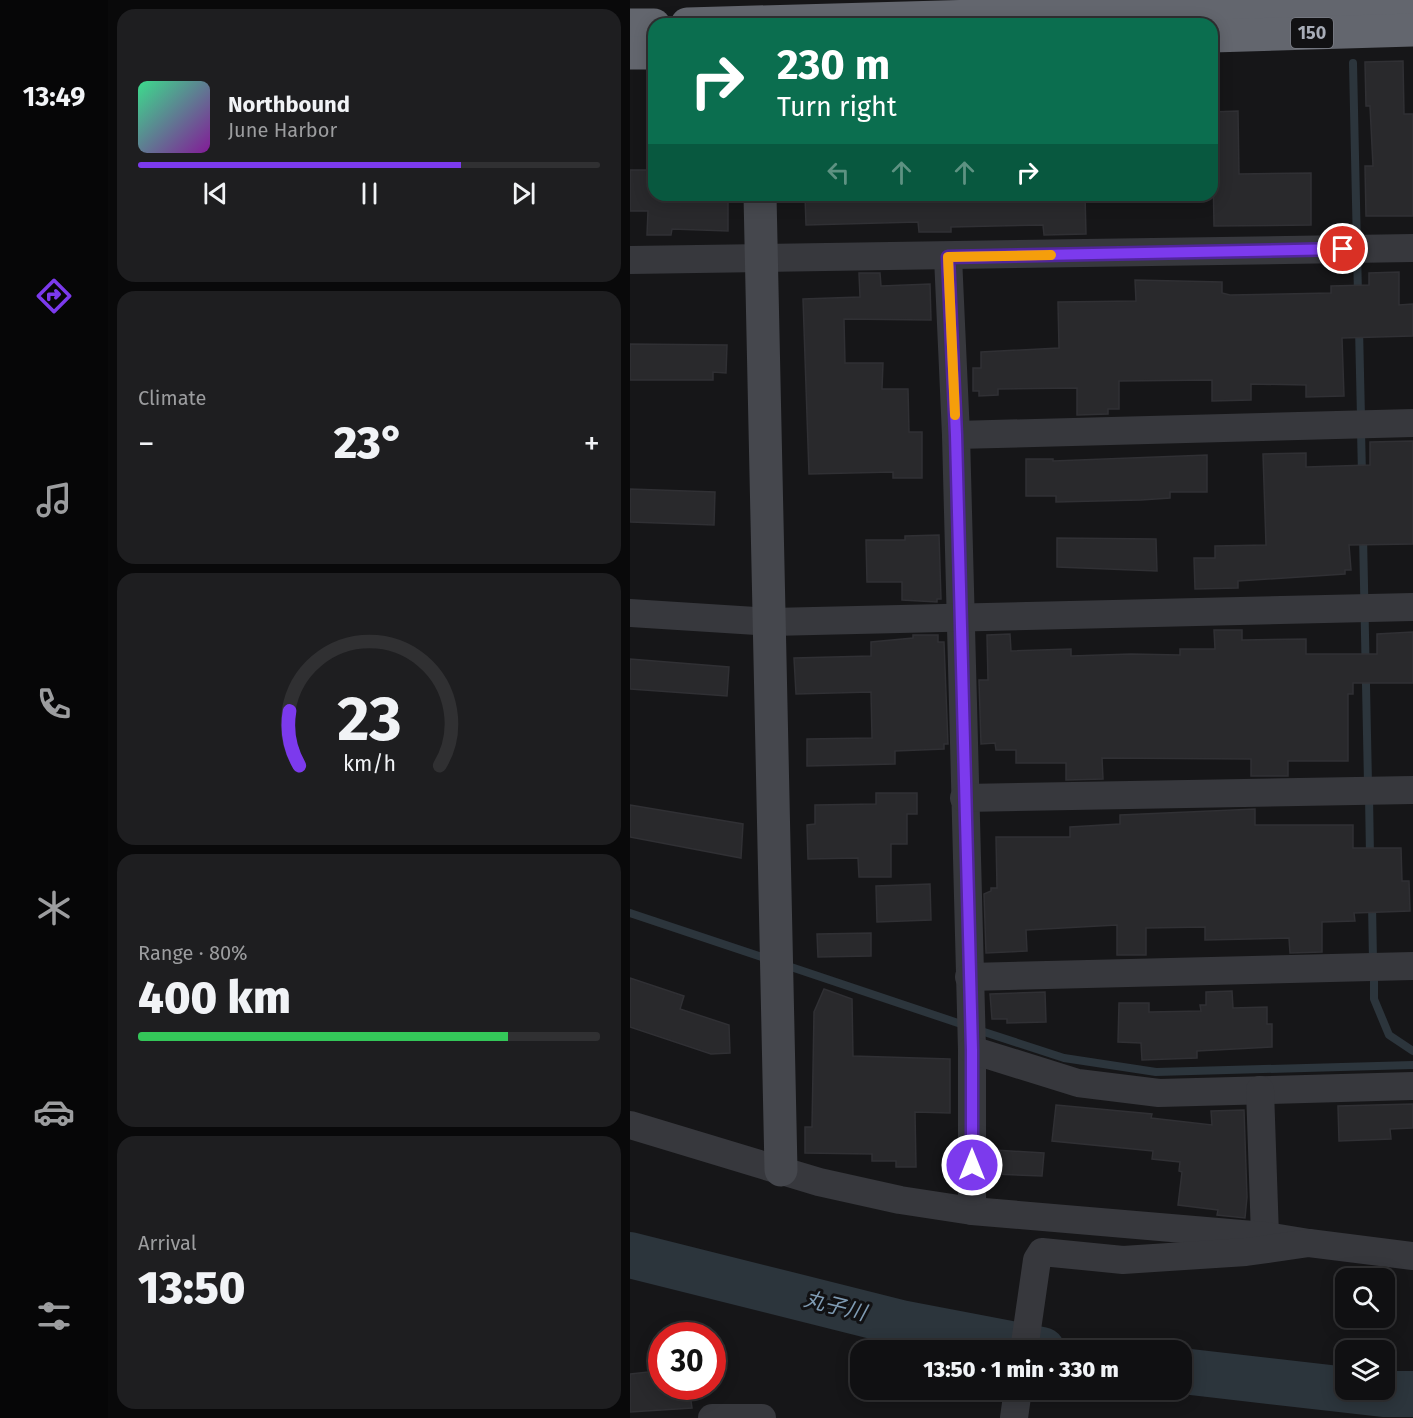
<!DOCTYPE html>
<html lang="en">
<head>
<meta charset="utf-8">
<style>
	:root { --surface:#101012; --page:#1e1e20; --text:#f1f3f6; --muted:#9c9d9f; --line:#303032; --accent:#7c3aed }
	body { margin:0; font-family:"Fira Sans","Noto Sans JP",sans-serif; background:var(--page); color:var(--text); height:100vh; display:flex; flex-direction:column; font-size:22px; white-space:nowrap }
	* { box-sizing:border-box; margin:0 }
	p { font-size:20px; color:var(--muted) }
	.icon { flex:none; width:33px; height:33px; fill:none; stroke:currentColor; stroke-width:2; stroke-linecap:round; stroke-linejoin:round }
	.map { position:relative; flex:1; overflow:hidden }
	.sheet { display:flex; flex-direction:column; gap:9px; padding:9px; background:#09090a; width:522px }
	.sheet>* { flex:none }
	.hud { position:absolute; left:18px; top:18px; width:570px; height:183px; border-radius:18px; box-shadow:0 3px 15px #0003,0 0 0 2px var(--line); background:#0b6e4f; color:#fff; overflow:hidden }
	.fabs { position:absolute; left:705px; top:1268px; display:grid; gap:12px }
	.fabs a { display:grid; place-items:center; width:60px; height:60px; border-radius:12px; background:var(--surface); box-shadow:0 3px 15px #0003,0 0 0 2px var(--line); font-size:30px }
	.speed { position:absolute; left:18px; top:1322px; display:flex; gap:12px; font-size:30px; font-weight:700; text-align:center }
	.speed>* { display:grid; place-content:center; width:78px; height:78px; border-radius:50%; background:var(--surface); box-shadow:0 3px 15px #0003,0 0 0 2px var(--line); line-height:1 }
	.speed .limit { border:9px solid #d22; background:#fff; color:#111 }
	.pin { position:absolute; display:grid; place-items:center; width:51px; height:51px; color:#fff; margin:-26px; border:3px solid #fff; border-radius:50%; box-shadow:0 2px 6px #0007 }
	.me { position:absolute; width:66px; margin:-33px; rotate:0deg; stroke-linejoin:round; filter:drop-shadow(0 0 4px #0008) }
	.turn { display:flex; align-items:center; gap:21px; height:126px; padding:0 30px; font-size:27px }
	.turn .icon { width:78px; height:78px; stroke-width:2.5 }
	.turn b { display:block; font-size:42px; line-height:51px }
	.lanes { display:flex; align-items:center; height:57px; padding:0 30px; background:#0003; justify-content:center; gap:30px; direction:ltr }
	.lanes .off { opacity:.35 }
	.big { font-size:45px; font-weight:800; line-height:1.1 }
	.sheet .card { flex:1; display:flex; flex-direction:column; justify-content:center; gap:9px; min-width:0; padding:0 21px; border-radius:18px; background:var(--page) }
	.sheet .dial { align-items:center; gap:0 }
	.dial svg { height:156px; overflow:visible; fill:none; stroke:var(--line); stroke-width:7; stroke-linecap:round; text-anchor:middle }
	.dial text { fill:var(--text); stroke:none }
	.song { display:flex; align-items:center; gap:18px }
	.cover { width:72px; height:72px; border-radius:9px; background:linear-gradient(135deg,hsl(150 70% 55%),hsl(290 70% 35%)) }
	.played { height:6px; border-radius:3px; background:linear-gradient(90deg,var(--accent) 70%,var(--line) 70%) }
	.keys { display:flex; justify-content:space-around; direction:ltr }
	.heat { display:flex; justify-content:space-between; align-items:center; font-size:33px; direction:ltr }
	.charge { height:9px; border-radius:4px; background:linear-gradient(90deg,#34c759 80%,var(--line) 0) }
	.trip { position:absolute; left:220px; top:1340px; width:342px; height:60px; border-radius:18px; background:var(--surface); box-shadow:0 3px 15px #0003,0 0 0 2px var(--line); font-weight:800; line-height:60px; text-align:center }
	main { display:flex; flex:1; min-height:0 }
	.menu { display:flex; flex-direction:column; width:108px; justify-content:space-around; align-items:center; background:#060607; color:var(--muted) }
	.menu .icon { width:42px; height:42px }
	.menu .on { color:var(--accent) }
	.menu b { font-size:27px; color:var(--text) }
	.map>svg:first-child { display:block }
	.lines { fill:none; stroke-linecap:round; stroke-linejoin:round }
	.stream { stroke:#2c353c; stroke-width:8 }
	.river { stroke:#2c353c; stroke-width:46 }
	.building { fill:#29292c; stroke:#303034; stroke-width:1.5 }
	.street { stroke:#37383d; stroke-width:28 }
	.secondary { stroke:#45474d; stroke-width:33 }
	.highway { stroke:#63666e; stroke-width:33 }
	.route-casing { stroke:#51269a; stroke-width:15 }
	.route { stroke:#7c3aed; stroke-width:10 }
	.slow { stroke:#f59e0b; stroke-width:10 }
	.labels { text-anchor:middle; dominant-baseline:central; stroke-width:6; stroke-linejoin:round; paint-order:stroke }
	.shield { fill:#111113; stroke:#7b7e86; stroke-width:1.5 }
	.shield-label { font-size:18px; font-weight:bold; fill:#a8adb8 }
	.water-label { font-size:21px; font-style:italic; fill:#7f9bb3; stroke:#111113 }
</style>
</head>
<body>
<main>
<nav class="menu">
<b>13:49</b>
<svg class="icon on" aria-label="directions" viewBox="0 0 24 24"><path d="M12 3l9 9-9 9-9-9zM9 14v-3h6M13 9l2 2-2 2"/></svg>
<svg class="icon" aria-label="music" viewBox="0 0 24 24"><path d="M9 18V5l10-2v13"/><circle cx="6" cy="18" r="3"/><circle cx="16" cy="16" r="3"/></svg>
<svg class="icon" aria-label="phone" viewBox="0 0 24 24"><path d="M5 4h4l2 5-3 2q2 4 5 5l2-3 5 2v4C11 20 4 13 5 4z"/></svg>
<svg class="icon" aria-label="climate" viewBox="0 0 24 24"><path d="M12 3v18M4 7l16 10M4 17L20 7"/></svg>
<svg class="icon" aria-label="car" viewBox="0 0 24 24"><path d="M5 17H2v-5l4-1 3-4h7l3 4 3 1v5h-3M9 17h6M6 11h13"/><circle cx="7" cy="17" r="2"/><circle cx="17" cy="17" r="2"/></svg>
<svg class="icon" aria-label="filters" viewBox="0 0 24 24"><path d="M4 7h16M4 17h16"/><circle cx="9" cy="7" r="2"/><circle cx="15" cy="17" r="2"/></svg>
</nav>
<section class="sheet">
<div class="card">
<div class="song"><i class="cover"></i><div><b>Northbound</b><p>June Harbor</p></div></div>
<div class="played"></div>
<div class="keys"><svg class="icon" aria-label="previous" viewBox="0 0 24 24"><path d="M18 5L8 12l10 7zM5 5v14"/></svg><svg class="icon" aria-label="pause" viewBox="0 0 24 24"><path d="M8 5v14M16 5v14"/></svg><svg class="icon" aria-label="next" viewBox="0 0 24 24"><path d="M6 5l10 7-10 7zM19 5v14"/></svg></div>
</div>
<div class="card"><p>Climate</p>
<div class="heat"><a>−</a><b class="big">23°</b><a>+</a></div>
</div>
<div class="card dial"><svg viewBox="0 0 100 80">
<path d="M14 69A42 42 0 1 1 86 69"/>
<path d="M14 69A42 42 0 0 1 9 41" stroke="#7c3aed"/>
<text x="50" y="56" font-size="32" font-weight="700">23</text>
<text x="50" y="72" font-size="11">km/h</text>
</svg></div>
<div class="card"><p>Range · 80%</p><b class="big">400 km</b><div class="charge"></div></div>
<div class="card"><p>Arrival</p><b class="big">13:50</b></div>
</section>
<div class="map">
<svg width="783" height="1418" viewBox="0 0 783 1418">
	<rect width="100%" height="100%" fill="#161618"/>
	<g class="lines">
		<g class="stream">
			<polyline points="723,63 728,295"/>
			<polyline points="729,328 731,418"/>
			<polyline points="731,430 732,475"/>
			<polyline points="733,535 738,784"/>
			<polyline points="739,796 740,856"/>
			<polyline points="742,904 743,961"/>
			<polyline points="0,913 138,959"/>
			<polyline points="155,965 337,1026"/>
			<polyline points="744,973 744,999 759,1035 783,1051"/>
			<polyline points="348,1030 434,1058 526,1072 783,1065"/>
		</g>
		<g class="river">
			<polyline points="0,1255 271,1323 412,1350"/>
			<polyline points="552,1371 753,1394 783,1394"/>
		</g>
	</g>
	<g class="building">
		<polygon points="773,61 774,114 783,114 783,216 736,216 735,166 743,166 740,106 736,106 735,62"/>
		<polygon points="608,111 609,174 681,173 681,225 584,226 582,112"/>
		<polygon points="0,170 24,170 24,196 93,197 94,202 98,202 98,231 42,229 41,235 17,235 18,211 0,211"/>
		<polygon points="175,195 455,195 456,234 414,235 413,225 321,227 321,232 289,232 288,222 176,225"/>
		<polygon points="769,272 769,305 783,304 783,336 712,338 714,396 676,397 676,385 621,384 621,400 582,401 582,380 489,381 489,409 478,409 478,414 447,415 447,388 368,389 368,395 349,396 349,391 343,391 343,368 351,368 351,352 429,348 428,302 506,301 505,280 592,282 592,293 600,295 701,293 701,286 739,285 739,273"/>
		<polygon points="229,273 250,273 251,286 300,284 301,320 214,319 215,363 253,363 252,389 278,389 279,432 292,432 292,478 263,478 263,472 179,474 173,299 230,297"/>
		<polygon points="0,344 97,345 96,373 83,372 83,380 0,380"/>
		<polygon points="783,441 783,544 719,545 721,570 715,570 715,574 608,581 608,588 565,589 564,558 585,558 585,546 636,545 633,454 676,453 676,467 740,465 740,442"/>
		<polygon points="577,455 577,492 540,492 540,498 511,500 426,502 426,496 396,496 396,459 423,459 423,461"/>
		<polygon points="0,489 85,492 84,525 0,522"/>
		<polygon points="309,535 311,599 307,599 307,602 272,600 272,582 237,582 236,540 275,540 275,536"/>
		<polygon points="427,538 526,539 527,571 427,567"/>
		<polygon points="584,630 612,630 612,640 676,639 676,654 747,654 747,634 783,632 783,683 723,683 723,694 718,694 718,761 658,761 658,776 621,776 621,759 472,758 473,779 436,780 436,763 386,763 386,750 366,750 365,743 351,744 349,680 358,680 357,635 380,634 381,651 441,649 441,656 501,654 550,655 550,649 585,649"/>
		<polygon points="283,635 308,635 308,642 314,642 318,744 314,744 314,749 265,751 265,764 177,766 177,739 242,738 241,692 166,694 164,658 241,656 241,642 283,638"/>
		<polygon points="0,659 99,667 97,696 0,689"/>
		<polygon points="246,793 287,793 287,814 277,814 277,844 261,844 261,877 229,877 228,858 178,859 177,825 185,824 185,805 246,804"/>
		<polygon points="0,805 113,824 111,858 0,837"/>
		<polygon points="625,809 625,825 723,825 723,848 771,848 772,881 779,881 780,911 724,913 725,921 692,922 692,952 660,953 659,938 575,940 575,927 516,928 516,955 487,955 487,925 396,930 397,951 356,953 354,894 361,891 361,888 367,888 366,837 440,837 440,827 490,824 490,815"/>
		<polygon points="300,884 301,920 247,922 246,886"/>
		<polygon points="241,933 241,956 188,957 187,934"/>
		<polygon points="0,978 54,996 50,1009 99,1025 100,1053 81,1054 0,1027"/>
		<polygon points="194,989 222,999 223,1056 320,1059 320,1113 285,1112 286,1167 266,1167 266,1161 242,1161 242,1154 175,1153 175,1127 182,1127 184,1012"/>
		<polygon points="602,991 603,1008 637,1007 637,1024 642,1024 642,1047 567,1051 567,1058 512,1060 511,1043 488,1042 489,1003 519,1003 519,1012 571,1011 570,1005 576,1005 576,992"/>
		<polygon points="415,992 416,1022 377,1023 377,1019 362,1019 360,994"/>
		<polygon points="783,1104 783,1128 760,1129 761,1139 709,1141 708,1106"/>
		<polygon points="426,1105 522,1114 521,1118 582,1125 581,1111 614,1110 617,1197 615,1218 587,1215 588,1210 548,1205 552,1172 549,1171 550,1162 522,1159 523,1151 422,1141"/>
		<polygon points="365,1150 414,1153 412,1176 364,1174"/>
		<polygon points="27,1371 28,1376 32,1375 32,1386 59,1386 62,1408 0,1412 0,1374"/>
	</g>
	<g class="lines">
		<g class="street">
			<polyline points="318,257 326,435 342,1050 342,1211"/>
			<polyline points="0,260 783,248"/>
			<polyline points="326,435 783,423"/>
			<polyline points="0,613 141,622 783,607"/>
			<polyline points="334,798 783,790"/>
			<polyline points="339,977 783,966"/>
			<polyline points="342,1050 448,1083 529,1093 783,1086"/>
			<polyline points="630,1090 635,1236"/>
			<polyline points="0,1125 189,1182 270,1200 342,1211 635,1236 679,1243"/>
			<polyline points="394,1350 407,1260 412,1252 493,1260 616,1252 679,1243 783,1256"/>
			<polyline points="82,1418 132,1418"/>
			<polyline points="384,1418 388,1389"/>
		</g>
		<polyline class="secondary" points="130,195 151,1170"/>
		<g class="highway">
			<polyline points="57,24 783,4"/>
			<polyline points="0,25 24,25"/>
			<polyline points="582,36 783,30"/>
			<polyline points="0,53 24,53"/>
		</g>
	</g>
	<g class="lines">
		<g class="route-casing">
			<polyline id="route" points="342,1165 342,1050 326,435 318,257 713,249"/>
		</g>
		<use href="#route" class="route"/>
		<polyline class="slow" points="325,415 318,257 421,255"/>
	</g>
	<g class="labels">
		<rect class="shield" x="661" y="18" width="42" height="30" rx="4.5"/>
		<g class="shield-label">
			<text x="682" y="33">150</text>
		</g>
		<g class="water-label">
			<text transform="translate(205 1306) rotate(14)">丸子川</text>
		</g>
	</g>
</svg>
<div class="fabs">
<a><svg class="icon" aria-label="search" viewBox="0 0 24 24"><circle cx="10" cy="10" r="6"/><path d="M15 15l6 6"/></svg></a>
<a><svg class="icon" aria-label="layers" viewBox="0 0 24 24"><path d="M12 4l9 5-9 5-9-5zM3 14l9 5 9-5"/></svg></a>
</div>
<div class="speed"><div class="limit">30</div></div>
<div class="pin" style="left:713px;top:249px;background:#d93025"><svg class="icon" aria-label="arrive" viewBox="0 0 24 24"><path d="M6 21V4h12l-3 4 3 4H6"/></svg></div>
<svg class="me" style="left:342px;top:1165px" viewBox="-20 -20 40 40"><circle r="17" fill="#7c3aed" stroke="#fff" stroke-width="3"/><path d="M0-11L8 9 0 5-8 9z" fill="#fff"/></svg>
<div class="trip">13:50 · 1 min · 330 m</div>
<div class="hud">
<div class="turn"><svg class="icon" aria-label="right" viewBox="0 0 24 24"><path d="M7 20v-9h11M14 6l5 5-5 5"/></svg><div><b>230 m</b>Turn right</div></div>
<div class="lanes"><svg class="icon off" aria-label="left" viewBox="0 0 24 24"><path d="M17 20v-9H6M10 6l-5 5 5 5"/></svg><svg class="icon off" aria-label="ahead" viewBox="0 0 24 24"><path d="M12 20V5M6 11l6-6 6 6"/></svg><svg class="icon off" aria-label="ahead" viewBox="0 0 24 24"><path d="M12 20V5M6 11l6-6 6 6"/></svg><svg class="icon" aria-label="right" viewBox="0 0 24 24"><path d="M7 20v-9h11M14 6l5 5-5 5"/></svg></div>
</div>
</div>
</main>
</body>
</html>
